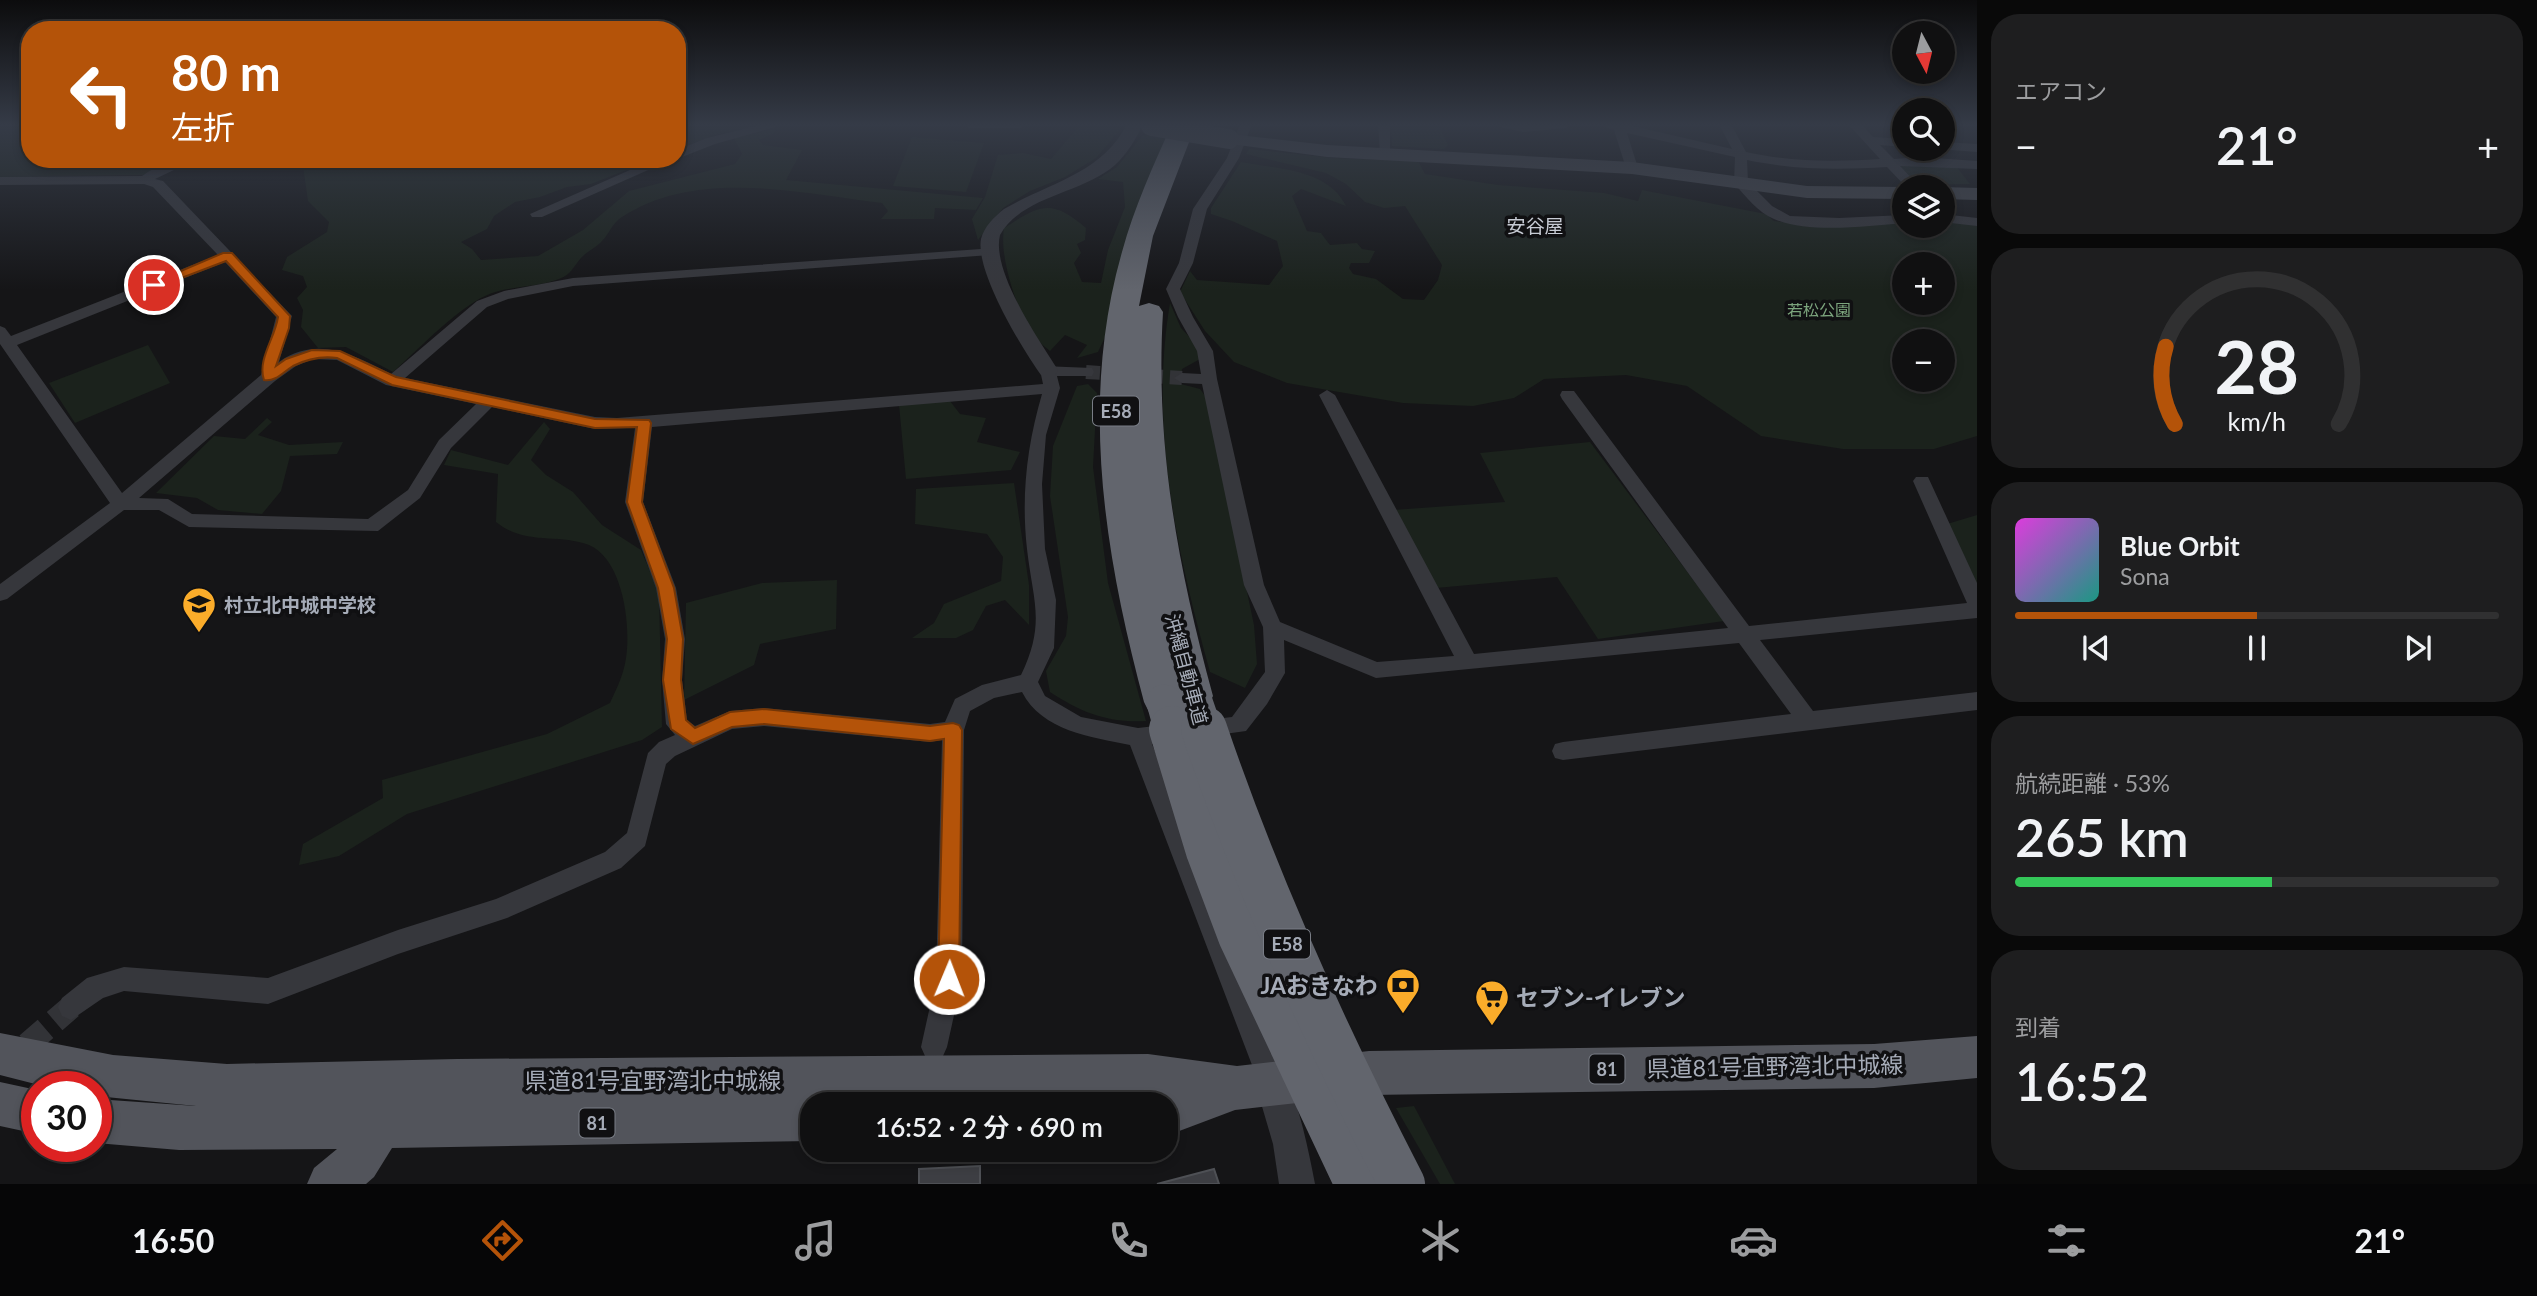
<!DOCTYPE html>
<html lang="ja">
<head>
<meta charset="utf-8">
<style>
	:root { --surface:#101011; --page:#1e1e1f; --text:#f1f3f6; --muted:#9c9d9f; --line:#303031; --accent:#b45309 }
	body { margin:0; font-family:Lato,"Noto Sans JP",sans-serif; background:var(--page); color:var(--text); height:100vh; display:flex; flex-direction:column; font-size:26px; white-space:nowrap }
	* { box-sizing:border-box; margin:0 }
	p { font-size:23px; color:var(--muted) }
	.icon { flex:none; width:38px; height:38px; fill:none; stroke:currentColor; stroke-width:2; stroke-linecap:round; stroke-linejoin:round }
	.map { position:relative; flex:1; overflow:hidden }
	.drawer { display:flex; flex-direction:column; gap:14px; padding:14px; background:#090909; width:560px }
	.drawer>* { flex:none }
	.guide { position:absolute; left:21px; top:21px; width:665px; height:147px; border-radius:28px; box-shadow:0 4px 10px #0003,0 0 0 2px var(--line); background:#b45309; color:#fff; overflow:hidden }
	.needle { width:46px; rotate:173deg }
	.buttons { position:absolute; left:1892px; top:21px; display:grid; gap:14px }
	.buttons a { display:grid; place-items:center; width:63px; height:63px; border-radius:50%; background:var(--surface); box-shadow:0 4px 10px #0003,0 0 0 2px var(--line); font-size:35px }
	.speed { position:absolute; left:21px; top:1071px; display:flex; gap:14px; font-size:35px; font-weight:700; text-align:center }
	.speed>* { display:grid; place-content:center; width:91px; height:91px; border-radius:50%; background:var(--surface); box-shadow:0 4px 10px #0003,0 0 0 2px var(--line); line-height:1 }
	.speed .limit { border:10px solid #d22; background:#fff; color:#111 }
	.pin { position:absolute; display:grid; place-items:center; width:60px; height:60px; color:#fff; margin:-30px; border:4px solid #fff; border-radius:50%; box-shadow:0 2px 7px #0007 }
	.me { position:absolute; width:77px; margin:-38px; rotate:1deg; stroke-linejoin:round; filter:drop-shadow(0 0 5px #0008) }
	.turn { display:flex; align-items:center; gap:24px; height:147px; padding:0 35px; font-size:32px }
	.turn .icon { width:91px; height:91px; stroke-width:2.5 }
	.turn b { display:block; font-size:49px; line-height:60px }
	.big { font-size:52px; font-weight:600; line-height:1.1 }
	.drawer .card { flex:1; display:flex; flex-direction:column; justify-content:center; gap:10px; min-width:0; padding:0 24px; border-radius:28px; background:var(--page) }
	.drawer .dial { align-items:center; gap:0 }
	.dial svg { height:182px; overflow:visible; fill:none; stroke:var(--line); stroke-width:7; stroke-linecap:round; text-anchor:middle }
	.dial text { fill:var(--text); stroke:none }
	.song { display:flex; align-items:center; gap:21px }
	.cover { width:84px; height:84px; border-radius:10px; background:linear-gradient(135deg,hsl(300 70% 55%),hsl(170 70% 35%)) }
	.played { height:7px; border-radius:4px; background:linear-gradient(90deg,var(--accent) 50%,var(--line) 50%) }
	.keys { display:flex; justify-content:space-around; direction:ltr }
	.heat { display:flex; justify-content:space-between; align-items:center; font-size:38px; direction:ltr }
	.charge { height:10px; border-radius:5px; background:linear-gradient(90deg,#34c759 53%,var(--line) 0) }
	.trip { position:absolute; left:800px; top:1092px; width:378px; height:70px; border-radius:28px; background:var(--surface); box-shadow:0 4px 10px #0003,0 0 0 2px var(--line); font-weight:600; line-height:70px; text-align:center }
	.menu { display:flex; height:112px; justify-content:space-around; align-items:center; background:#060607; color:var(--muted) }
	.menu .icon { width:49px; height:49px }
	.menu .selected { color:var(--accent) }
	.menu b { font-size:32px; color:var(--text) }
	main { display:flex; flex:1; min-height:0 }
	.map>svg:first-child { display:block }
	.green { fill:#1b221c; fill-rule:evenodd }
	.building { fill:#3d3e43; stroke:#4e5055; stroke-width:2 }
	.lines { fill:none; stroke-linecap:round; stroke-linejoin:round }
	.minor-tunnel-far1 { stroke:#323337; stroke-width:14; stroke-dasharray:14 7; stroke-linecap:butt }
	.minor-tunnel { stroke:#323337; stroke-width:24; stroke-dasharray:24 12; stroke-linecap:butt }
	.minor { fill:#36373c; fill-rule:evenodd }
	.tertiary { fill:#36373c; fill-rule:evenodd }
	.secondary { fill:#44464c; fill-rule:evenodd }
	.primary { fill:#52545b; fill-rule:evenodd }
	.motorway { fill:#62656d; fill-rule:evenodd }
	.secondary-bridge { stroke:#44464c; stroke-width:20 }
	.motorway-bridge-far1 { stroke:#62656d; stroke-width:35 }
	.motorway-bridge { stroke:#62656d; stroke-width:46 }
	.route { fill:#b45309; stroke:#753606; stroke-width:2 }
	.labels { text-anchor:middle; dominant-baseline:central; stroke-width:7; stroke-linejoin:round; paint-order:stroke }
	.far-park-label { font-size:16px; fill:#7ca47d; stroke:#101012 }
	.shield { fill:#101012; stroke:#797d86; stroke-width:2 }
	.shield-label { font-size:18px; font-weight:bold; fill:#a6acb8 }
	.far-quarter-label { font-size:19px; fill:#c7cbd4; stroke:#101012 }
	.poi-label { font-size:19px; font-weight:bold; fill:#a6acb8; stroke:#101012; text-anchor:start }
	.street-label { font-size:19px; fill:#a6acb8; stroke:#101012 }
	.near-poi-label { font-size:23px; font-weight:bold; fill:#a6acb8; stroke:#101012; text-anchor:end }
	.near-street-label { font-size:23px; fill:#a6acb8; stroke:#101012 }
</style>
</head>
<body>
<main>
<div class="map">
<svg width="1977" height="1184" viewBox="0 0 1977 1184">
	<rect width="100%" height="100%" fill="#151517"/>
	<g class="green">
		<polygon points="0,124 30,124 30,159 125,159 127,162 139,159 179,159 143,175 0,177"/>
		<polygon points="685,124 765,124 715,135 677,150 677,129"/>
		<polygon points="1391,124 1438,124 1448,145 1444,149 1392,146"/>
		<polygon points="1080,125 1117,128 1119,131 1096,158 1065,177 1030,191 1003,208 978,240 972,219 985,197 998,155 1023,153 1051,159"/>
		<path d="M775 129 774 133 759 140 763 145 802 150 786 180 983 198 976 210 935 208 934 219H881L888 211 882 203C799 193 697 168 622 217 613 222 609 234 602 241 596 248 587 251 581 258 573 267 572 274 559 279 538 287 513 286 492 293 461 304 419 349 393 372L346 347 318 348 301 327 303 310 297 298 307 287 303 276 282 270 287 257 327 232 329 222 308 201 302 159H654L591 184 567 187 540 197 515 202 494 216 487 229 461 242 472 249 481 260 538 256 583 230 629 191 735 164 742 154 734 138Z"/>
		<path d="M1143 135 1167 138 1122 256 1105 337 1098 352 1077 358 1087 345 1065 335 1050 351C1044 346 1035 339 1031 332 1016 307 999 256 1004 228 1040 205 1051 198 1086 228L1085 240 1077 244 1081 253 1074 263 1082 282 1101 283 1108 250 1125 207 1123 182 1098 179 1117 167Z"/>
		<polygon points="912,137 984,143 966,192 893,186"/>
		<path d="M1249 149 1333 158 1418 161 1425 174 1498 185 1604 193 1638 201 1642 190 1766 214 1774 221 1797 224 1904 220V226H1942L1943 220 1977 224V436L1934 449H1843L1761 436 1687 386 1626 375 1544 379 1514 398 1473 406 1403 403 1287 383 1234 362 1205 331 1180 292 1190 271 1197 280 1269 285 1283 266 1277 241 1232 221 1211 214V208L1241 162C1277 169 1328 169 1346 206L1301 189 1292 196 1307 231 1321 233 1330 245 1357 243 1362 249 1375 251 1369 263H1351L1349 268 1353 274 1376 279 1403 299 1424 300 1438 280 1442 265 1405 206 1384 208 1365 202 1346 184 1326 173 1246 154ZM1904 264H1942V303H1904ZM1904 341H1942V380H1904Z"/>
		<polygon points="1894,164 1955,165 1970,184 1915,185"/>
		<path d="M1170 303 1181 328 1195 343 1200 359 1182 369 1181 384 1200 389 1206 397 1254 625 1257 664 1245 688 1210 672C1177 553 1149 427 1170 303Z"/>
		<polygon points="148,345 170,383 75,423 49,383"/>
		<path d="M1088 384 1097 393 1093 467 1108 583 1146 721C1108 723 1082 713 1050 692L1046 671 1066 636 1068 617 1050 496 1053 446 1077 386Z"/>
		<polygon points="950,401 960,414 986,418 977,442 1020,452 1011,470 906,479 899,405"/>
		<polygon points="267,418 272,422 258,435 289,445 343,442 337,454 290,456 281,491 262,514 218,510 197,498 156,493 214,436 245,439"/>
		<path d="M544 422 550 429 531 460 546 475 573 492 602 525 641 550 659 593 662 727 642 740 407 814 339 856 299 865 303 844 383 798 382 780 547 734 610 703C615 692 621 680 624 668 633 635 625 560 589 545 558 533 526 546 496 522L498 474 444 465 451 450 508 465Z"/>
		<polygon points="1590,442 1724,621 1598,639 1557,577 1436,588 1393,510 1505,502 1480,453"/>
		<polygon points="1014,483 1029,585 1029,625 1005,600 986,606 973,630 956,638 912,638 934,623 944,604 1001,581 1003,557 987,534 915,524 916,489"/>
		<polygon points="1977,515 1977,591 1947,524"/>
		<polygon points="837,580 836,629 760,644 754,665 684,700 686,603 762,583"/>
		<polygon points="1414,1106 1455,1184 1440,1184 1396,1108"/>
	</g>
	<g class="building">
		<polygon points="980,1166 980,1184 919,1184 919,1169"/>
		<polygon points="1214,1169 1219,1184 1157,1184"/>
	</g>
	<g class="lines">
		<polyline class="minor-tunnel-far1" points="1086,372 1182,378"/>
		<polyline class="minor-tunnel" points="0,1068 71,1007"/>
		<g class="minor">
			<polygon points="764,124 786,124 715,144 677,159 677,150 707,138"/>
			<polygon points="963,124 1027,124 1021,128 969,128"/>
			<path d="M1240 124H1252L1239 158 1207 209 1193 263 1180 289 1193 317 1213 351 1217 379 1264 585 1280 622 1377 662 1454 656 1319 395 1327 390 1335 395 1474 654 1728 628 1562 399 1560 395 1562 391H1574L1749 626 1967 603 1913 481 1916 477H1928L1977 583V618L1760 640 1813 711 1977 692V710L1563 760 1555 758 1552 751 1555 744 1563 742 1791 714 1739 643 1376 678 1284 640 1285 673 1267 704 1246 731 1152 744 1286 1086 1282 1095 1273 1099 1264 1095 1260 1086 1130 745C1091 737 1042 731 1022 692L994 698 970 711 964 730 962 979 947 1047 943 1056 934 1060 925 1056 921 1047 936 979 942 740 930 742 764 726 732 729 675 756 666 764 645 846 621 868 507 918 398 954 268 1004 124 991 103 998 71 1020 62 1016 58 1007 62 998 87 978 124 967 268 978 398 930 496 899 605 852 627 833 648 753 659 742 675 735 666 724 662 680 665 639 656 588 625 502 635 428 595 429 492 407 451 448 420 498 378 531 189 527 159 510H124L7 599 0 601V584L110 503 0 344V326L5 328 11 336 218 255 153 187 144 184 0 185V177L142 176C159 164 176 159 197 159L155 179 163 181 292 316 279 362C318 335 353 355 391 374L477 301 504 291 573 278 995 248 997 251 990 255 573 286 508 299 487 307 405 378 595 417 617 418 1043 384 1040 370 1042 366 1092 368 1094 372 1092 376H1057L1060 388 1046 435 1042 484 1045 549 1056 600 1054 648 1038 682 1045 696 1081 717 1138 728 1232 717 1265 672 1263 627 1244 585 1202 384 1182 383 1174 378 1182 373 1201 374 1197 351 1178 317 1166 289 1179 263 1193 209 1227 158ZM225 262 276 317 261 375 122 493 17 345ZM313 359 337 360 386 385 476 404 439 440 408 490 368 519 192 514 168 499 139 498 275 381 296 366ZM1042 394C1027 445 1021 496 1027 549 1033 602 1046 623 1021 675L982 685 955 699 945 722 930 724 764 708 730 711 695 726 687 720 682 680 685 639 676 588 643 502 652 427Z"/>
			<polygon points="1378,124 1390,124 1390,156 1382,156 1380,153"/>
			<polygon points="1487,124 1572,124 1566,128 1523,132"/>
			<path d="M1597 124H1624L1732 149 1719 124H1731L1746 152C1791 162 1834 162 1880 159L1848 124H1861L1873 137 1904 139V147L1880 145 1894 159 1921 157 1977 161V169L1900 166 1920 187H1906L1887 167C1839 170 1795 170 1747 160L1748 182 1772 206 1790 216 1839 218 1904 215V223C1867 226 1809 234 1774 219 1759 213 1745 196 1734 183L1735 157 1627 133 1638 168 1632 172 1626 168 1614 130Z"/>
			<polygon points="1942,142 1977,144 1977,152 1938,149 1942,149"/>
			<polygon points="655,159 673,159 542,217 532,217 530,214"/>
			<polygon points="1942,214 1977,218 1977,226 1942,222"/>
		</g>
		<g class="tertiary">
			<path d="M1127 124H1143C1136 139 1127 154 1115 165 1082 194 1023 195 1000 235 991 271 1039 340 1058 370L1055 375H1041C1022 349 975 271 981 239 984 227 994 217 1004 209 1048 183 1102 174 1127 124Z"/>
			<path d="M1273 1069 1285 1074C1300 1109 1308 1147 1315 1184H1279L1273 1144 1256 1086 1261 1074Z"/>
		</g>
		<g class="secondary">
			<polygon points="1229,134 1327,145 1632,162 1807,186 1904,187 1904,199 1807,198 1632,174 1327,157 1223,143 1220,139 1223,135"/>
			<polygon points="1942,187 1977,188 1977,200 1942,199"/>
		</g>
		<g class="primary">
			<polygon points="0,1033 113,1055 227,1064 457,1059 1148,1054 1237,1066 1369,1051 1874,1044 1977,1036 1977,1078 1874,1088 1369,1095 1235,1110 1166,1136 1166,1104 1148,1104 1151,1098 1148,1098 820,1100 828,1104 812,1104 812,1141 392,1148 374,1177 366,1184 307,1184 314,1168 337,1149 179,1150 96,1143 96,1099 196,1106 96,1096 96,1087 47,1087 0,1075"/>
			<polygon points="0,1082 37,1090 37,1134 0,1126"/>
		</g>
		<path class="motorway" d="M1172 124H1196L1153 236 1139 306 1149 303 1159 306 1163 312C1155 447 1178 567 1213 696L1207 708 1193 712 1181 708 1178 714 1164 719 1150 714 1144 702C1105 556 1079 402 1122 252 1134 208 1153 166 1172 124Z"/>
		<polyline class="secondary-bridge" points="1151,126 1229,139"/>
		<g class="motorway-bridge-far1">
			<polyline points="1193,696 1205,731"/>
			<polyline points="1164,702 1172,731"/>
		</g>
		<g class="motorway-bridge">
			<polyline points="1172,729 1209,851 1241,936 1358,1184"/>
			<path d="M1204 729C1257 886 1326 1037 1402 1184"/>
		</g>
	</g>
	<linearGradient id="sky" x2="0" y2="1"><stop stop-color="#0c0c0d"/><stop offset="0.43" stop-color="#353b47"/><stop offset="1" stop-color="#353b47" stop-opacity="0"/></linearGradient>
	<rect width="1977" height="290" fill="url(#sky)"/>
	<path class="route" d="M223 253H232L290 316 289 328 276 366 286 359 312 350 340 351 396 377 595 419 649 420 651 423 642 502 674 588 683 639 681 680 686 720 695 728 730 712 764 709 930 726 953 723 959 725 962 730 959 979 956 986 949 989 942 986 938 979 944 739 930 741 764 724 732 727 693 744 671 729 663 680 667 639 658 588 627 502 637 427 595 428 392 385 337 358C322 356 307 359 293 366 283 372 276 382 264 380 257 360 275 338 278 317L226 261 158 287 148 285Z"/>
	<defs>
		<g id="school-pin" transform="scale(1.75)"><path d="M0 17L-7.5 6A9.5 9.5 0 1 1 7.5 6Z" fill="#faac2a" stroke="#101012"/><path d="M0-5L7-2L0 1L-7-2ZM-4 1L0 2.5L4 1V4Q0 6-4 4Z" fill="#111"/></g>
		<g id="bank-pin" transform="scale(1.75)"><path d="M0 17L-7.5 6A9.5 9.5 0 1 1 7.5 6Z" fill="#faac2a" stroke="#101012"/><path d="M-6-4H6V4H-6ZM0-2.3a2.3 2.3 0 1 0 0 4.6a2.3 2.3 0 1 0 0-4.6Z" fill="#111"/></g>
		<g id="supermarket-pin" transform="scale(1.75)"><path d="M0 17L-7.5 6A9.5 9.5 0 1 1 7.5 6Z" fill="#faac2a" stroke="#101012"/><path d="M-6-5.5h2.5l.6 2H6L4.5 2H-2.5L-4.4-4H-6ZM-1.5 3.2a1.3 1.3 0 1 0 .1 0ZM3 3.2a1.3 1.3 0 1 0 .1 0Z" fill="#111"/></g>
	</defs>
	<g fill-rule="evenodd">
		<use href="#school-pin" x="199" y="604"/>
		<use href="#bank-pin" x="1403" y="985"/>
		<use href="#supermarket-pin" x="1492" y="997"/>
	</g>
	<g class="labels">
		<g class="far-park-label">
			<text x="1819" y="309">若松公園</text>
		</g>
		<g class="shield">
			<rect x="1093" y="396.5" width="46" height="29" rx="5"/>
			<rect x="1264" y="929.5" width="46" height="29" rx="5"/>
			<rect x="1589.5" y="1054.5" width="35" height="29" rx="5"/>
			<rect x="579.5" y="1108.5" width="35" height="29" rx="5"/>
		</g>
		<g class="shield-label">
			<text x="1116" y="411">E58</text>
			<text x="1287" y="944">E58</text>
			<text x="1607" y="1069">81</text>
			<text x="597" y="1123">81</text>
		</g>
		<g class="far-quarter-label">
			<text x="1535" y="225">安谷屋</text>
		</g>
		<g class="poi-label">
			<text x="224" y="604">村立北中城中学校</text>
		</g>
		<g class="street-label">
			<text transform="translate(1187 669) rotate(75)">沖縄自動車道</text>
		</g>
		<g class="near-poi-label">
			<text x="1378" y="985">JAおきなわ</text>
			<text x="1516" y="997" text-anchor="start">セブン-イレブン</text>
		</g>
		<g class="near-street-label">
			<text transform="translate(1775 1066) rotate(-1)">県道81号宜野湾北中城線</text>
			<text x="653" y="1080">県道81号宜野湾北中城線</text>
		</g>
	</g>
</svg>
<div class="buttons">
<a><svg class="needle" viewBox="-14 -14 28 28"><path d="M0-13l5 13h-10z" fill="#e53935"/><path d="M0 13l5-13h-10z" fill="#9c9d9f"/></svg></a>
<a><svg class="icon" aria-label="search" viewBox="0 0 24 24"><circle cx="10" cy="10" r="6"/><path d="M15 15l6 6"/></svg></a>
<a><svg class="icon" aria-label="layers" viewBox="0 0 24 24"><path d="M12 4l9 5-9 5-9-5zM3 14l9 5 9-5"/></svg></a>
<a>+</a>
<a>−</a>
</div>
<div class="speed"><div class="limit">30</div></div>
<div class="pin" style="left:154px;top:285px;background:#d93025"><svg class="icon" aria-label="arrive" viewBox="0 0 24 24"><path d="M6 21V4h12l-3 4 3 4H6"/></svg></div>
<svg class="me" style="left:949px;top:979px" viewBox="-20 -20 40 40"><circle r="17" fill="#b45309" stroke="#fff" stroke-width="3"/><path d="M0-11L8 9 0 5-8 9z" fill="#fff"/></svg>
<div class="trip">16:52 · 2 分 · 690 m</div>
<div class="guide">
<div class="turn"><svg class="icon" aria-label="left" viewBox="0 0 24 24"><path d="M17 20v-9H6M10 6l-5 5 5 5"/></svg><div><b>80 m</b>左折</div></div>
</div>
</div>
<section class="drawer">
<div class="card"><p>エアコン</p>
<div class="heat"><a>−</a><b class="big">21°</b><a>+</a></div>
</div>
<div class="card dial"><svg viewBox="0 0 100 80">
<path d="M14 69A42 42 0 1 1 86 69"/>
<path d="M14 69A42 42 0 0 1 10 35" stroke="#b45309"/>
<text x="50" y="56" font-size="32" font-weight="700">28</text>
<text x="50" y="72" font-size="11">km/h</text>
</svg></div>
<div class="card">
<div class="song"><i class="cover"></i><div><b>Blue Orbit</b><p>Sona</p></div></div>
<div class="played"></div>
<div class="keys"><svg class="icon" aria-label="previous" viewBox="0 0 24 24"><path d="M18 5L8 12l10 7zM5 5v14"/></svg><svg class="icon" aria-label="pause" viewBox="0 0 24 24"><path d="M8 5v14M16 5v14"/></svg><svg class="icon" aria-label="next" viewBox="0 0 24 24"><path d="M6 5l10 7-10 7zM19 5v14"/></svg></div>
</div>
<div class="card"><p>航続距離 · 53%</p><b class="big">265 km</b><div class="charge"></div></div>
<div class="card"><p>到着</p><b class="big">16:52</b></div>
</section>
</main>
<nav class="menu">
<b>16:50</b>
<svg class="icon selected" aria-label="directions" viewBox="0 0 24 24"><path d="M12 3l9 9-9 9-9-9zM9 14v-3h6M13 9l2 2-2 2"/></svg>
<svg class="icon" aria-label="music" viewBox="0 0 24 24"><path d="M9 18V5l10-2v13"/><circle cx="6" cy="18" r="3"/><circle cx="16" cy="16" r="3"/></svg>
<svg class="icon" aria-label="phone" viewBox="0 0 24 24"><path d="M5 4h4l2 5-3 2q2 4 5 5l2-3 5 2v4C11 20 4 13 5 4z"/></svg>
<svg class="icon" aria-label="climate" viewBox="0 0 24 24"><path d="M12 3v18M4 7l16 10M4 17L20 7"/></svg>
<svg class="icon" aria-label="car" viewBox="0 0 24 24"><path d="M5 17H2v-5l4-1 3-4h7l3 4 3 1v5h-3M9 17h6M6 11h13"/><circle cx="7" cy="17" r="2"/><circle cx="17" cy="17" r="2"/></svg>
<svg class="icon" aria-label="filters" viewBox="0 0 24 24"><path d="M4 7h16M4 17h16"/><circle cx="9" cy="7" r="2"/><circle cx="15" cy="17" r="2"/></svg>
<b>21°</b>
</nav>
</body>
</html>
